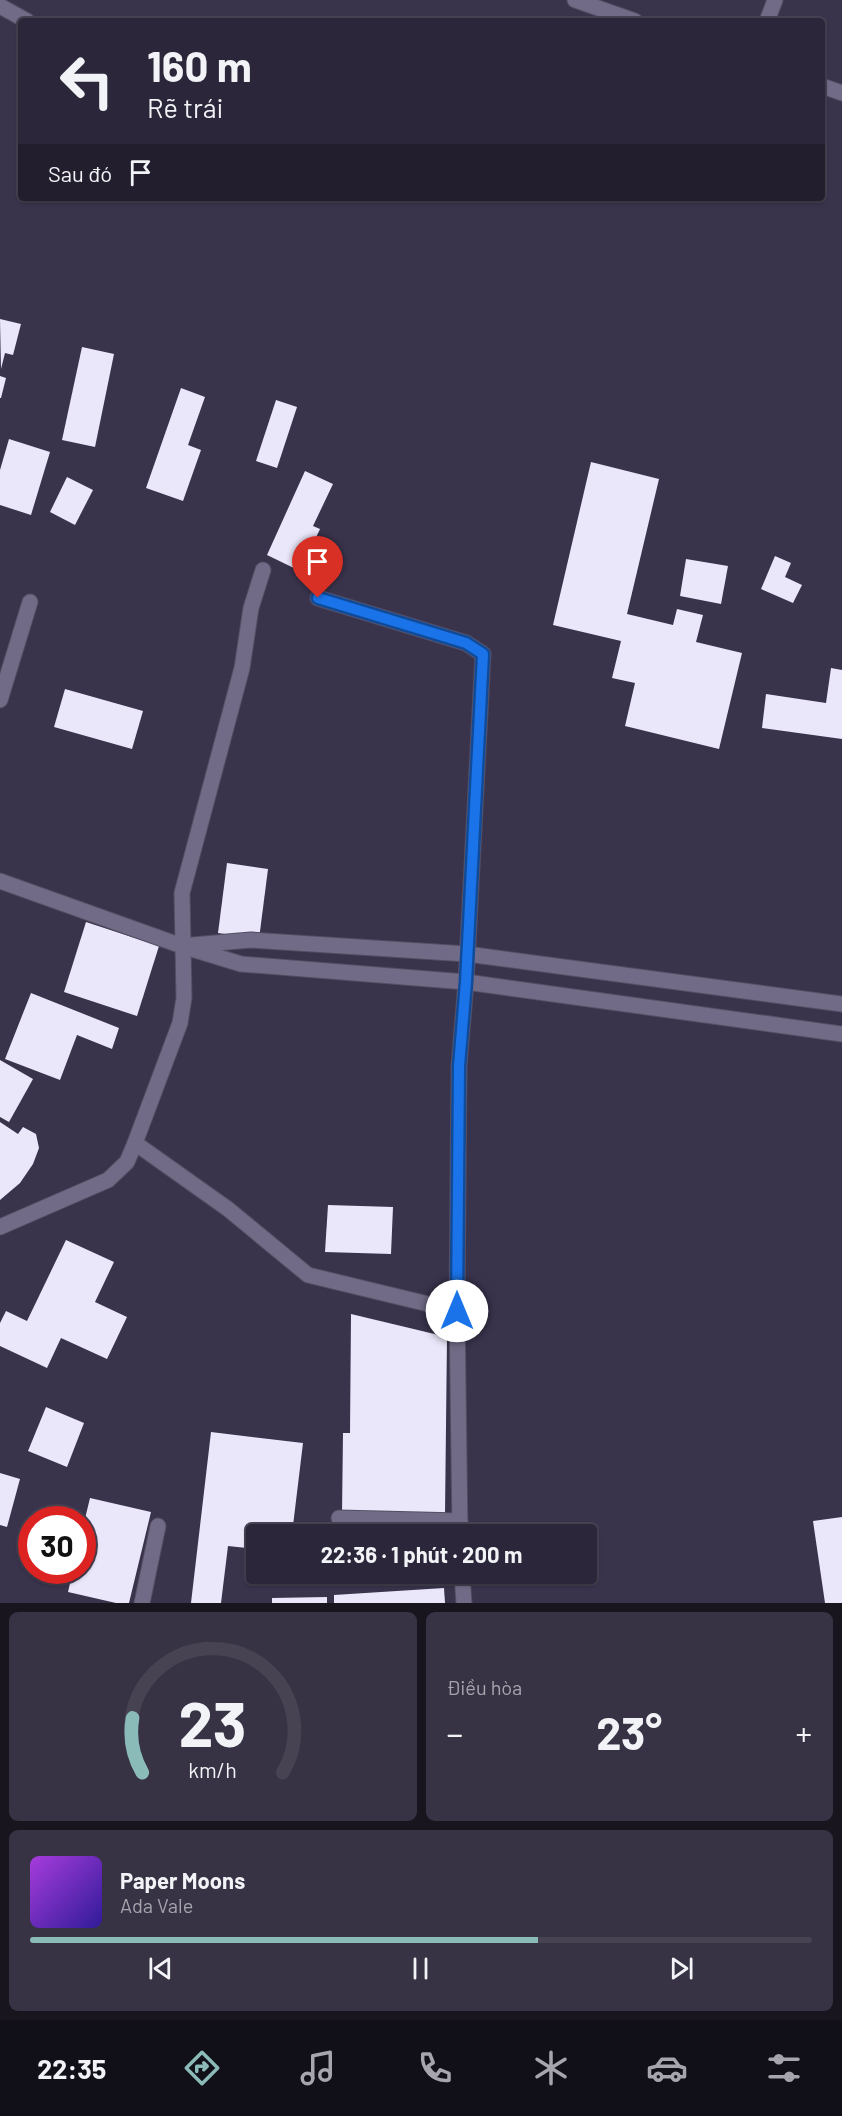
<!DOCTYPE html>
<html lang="vi">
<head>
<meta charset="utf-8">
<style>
	:root { --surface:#2b2639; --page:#373244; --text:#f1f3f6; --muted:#a6a5ae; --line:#474353; --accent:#8bbbb9 }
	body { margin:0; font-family:Barlow,sans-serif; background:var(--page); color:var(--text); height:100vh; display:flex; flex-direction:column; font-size:22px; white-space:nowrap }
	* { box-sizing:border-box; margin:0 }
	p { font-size:20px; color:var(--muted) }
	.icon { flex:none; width:33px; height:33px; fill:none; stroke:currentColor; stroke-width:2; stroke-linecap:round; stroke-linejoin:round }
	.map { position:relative; height:1603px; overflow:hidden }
	.details { display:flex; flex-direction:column; gap:9px; padding:9px; background:#18151f; flex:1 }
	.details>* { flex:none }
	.hud { position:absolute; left:18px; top:18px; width:807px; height:183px; border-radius:6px; box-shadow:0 2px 4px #0004,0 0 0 2px var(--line); background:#2b2639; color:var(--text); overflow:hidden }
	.speed { position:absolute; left:18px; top:1506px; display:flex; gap:12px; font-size:30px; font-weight:700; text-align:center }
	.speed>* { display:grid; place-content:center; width:78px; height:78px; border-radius:50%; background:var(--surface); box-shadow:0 2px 4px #0004,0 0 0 2px var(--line); line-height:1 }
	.speed .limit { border:9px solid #d22; background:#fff; color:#111 }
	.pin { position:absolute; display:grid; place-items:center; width:51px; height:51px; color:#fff; margin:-62px -26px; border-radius:50% 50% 50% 0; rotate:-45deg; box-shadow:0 0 6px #0007 }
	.pin .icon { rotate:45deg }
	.me { position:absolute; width:66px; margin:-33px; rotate:0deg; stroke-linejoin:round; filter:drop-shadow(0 0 4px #0008) }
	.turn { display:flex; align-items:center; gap:21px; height:126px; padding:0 30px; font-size:27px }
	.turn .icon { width:78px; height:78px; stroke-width:2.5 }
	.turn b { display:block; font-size:42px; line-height:51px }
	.then { display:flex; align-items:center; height:57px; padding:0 30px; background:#0003; gap:12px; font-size:22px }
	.big { font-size:45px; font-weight:700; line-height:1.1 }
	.details .widget { flex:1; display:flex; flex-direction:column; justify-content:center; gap:9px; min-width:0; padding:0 21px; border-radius:9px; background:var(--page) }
	.details .dial { align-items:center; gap:0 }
	.dial svg { height:156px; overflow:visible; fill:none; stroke:var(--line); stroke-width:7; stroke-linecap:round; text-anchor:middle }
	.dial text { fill:var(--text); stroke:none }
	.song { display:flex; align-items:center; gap:18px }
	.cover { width:72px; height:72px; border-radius:9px; background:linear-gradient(135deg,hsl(280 70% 55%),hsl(250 70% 35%)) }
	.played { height:6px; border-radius:3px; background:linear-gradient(90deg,var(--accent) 65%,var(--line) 65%) }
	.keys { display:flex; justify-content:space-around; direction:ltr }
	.heat { display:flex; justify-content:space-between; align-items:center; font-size:33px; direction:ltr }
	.details .tiles { flex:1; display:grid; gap:9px; grid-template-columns:1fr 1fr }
	.widget:last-child { grid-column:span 2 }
	.trip { position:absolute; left:246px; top:1524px; width:351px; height:60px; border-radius:6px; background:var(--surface); box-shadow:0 2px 4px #0004,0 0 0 2px var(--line); font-weight:700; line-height:60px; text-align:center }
	.tabs { display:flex; height:96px; justify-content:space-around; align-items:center; background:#110f17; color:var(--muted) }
	.tabs .icon { width:42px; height:42px }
	.tabs .selected { color:var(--accent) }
	.tabs b { font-size:27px; color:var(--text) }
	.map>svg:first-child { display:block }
	.building { fill:#ebe7fa }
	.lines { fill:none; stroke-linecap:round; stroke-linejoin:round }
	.minor-casing { stroke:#544e63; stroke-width:17 }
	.minor { stroke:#726b87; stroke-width:15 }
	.route-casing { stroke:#114b97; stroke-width:15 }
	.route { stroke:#1a73e8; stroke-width:10 }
</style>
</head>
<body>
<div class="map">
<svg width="842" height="1603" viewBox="0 0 842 1603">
	<rect width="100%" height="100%" fill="#39334c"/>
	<g class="building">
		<polygon points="0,319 21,324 13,355 5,353 1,369"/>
		<polygon points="82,347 114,354 95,447 62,440"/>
		<polygon points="0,376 6,378 1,398 0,398"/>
		<polygon points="181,388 205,397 188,445 201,450 183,501 146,488"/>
		<polygon points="276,400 297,407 277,468 256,461"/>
		<polygon points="9,439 50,452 31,515 0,505 0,470"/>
		<polygon points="591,462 659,479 627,614 673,625 677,609 703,615 696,642 742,653 719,749 625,726 635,683 612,678 621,641 553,625"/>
		<polygon points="305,471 333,484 313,526 320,529 300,571 267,555"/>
		<polygon points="67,477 93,490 75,525 50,512"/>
		<polygon points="775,556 791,563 785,577 802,585 793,603 761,589"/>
		<polygon points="686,559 728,566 721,604 680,596"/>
		<polygon points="831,668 842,670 842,739 762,728 766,694 826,703"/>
		<polygon points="65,689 143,711 132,749 54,727"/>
		<polygon points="227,863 268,869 259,939 218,933"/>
		<polygon points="86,922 159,946 137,1016 64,992"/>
		<polygon points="31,993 119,1028 112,1049 77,1035 60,1080 5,1059"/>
		<polygon points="0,1060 33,1079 9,1122 0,1117"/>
		<polygon points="0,1122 18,1134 23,1127 36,1134 39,1148 33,1164 20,1183 0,1200"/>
		<polygon points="328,1205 393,1207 391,1254 325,1252"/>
		<polygon points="66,1240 114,1262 95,1302 127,1317 107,1359 61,1338 47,1368 0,1346 0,1323 6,1311 27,1321"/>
		<polygon points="351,1314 447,1337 445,1514 342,1513 343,1433 350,1433"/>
		<polygon points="46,1407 84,1423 67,1467 28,1451"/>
		<polygon points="211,1432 303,1443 292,1534 256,1534 256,1549 228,1546 221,1603 191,1603"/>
		<polygon points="0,1473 20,1479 7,1527 0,1525"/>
		<polygon points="90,1498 151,1512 129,1603 116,1603 68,1592 73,1570 82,1570 82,1531"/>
		<polygon points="842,1517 842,1603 825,1603 813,1521"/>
		<polygon points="419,1522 420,1534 317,1534 317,1525"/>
		<polygon points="318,1574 421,1574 421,1583 319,1586"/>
		<polygon points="444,1588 445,1603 334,1603 334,1595"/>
		<polygon points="327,1597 327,1603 272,1603 272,1598"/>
	</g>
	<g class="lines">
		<g class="minor-casing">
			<g id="minor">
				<polyline points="575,0 635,21"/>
				<polyline points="0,6 27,21"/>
				<polyline points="767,21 775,0"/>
				<polyline points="822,86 842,93"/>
				<polyline points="318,598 466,643 483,654 466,982 459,1066 457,1311 460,1534"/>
				<polyline points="0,700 30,602"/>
				<polyline points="0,881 182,946 241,964 466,982 842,1034"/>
				<polyline points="192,945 251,940 467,954 842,1004"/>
				<polyline points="135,1143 228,1209 308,1275 457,1311"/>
				<polyline points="0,1227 108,1180 127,1162 135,1143 180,1023 184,998 182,893 242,668 251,608 263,570"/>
				<polyline points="339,1518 460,1521"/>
				<polyline points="462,1574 464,1603"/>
				<polyline points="142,1603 158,1526"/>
			</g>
		</g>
		<use href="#minor" class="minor"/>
	</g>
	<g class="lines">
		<g class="route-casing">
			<polyline id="route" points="318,598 466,643 483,654 466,982 459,1066 457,1311"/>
		</g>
		<use href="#route" class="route"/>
	</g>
</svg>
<div class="speed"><div class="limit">30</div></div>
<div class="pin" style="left:318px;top:598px;background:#d93025"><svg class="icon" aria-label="arrive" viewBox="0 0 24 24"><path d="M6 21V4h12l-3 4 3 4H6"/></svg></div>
<svg class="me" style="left:457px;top:1311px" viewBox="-20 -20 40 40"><circle r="19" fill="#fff"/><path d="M0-13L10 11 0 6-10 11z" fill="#1a73e8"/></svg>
<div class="trip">22:36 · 1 phút · 200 m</div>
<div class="hud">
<div class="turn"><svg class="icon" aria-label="left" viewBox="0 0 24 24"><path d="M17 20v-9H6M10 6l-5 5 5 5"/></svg><div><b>160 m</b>Rẽ trái</div></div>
<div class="then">Sau đó<svg class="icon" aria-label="arrive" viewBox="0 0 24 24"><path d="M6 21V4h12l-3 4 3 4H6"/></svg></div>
</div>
</div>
<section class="details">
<div class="tiles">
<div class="widget dial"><svg viewBox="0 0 100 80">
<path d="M14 69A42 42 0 1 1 86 69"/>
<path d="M14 69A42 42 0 0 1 9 41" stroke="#8bbbb9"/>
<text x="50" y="56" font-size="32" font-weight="700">23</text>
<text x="50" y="72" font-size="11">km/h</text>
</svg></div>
<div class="widget"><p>Điều hòa</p>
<div class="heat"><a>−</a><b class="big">23°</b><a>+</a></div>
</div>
<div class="widget">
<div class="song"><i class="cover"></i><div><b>Paper Moons</b><p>Ada Vale</p></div></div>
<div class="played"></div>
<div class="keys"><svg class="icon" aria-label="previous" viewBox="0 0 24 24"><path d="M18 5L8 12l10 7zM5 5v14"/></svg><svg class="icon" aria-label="pause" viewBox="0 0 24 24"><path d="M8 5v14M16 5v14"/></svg><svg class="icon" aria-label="next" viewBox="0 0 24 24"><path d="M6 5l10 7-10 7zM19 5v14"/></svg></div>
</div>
</div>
</section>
<nav class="tabs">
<b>22:35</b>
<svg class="icon selected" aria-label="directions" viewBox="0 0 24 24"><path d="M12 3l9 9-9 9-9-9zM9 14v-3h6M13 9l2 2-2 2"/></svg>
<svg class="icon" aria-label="music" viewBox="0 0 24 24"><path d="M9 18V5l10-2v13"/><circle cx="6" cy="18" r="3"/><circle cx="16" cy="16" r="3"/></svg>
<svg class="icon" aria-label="phone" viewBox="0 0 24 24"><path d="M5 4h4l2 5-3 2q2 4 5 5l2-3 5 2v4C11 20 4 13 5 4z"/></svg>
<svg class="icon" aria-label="climate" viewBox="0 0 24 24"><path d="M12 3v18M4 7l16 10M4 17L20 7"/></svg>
<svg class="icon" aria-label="car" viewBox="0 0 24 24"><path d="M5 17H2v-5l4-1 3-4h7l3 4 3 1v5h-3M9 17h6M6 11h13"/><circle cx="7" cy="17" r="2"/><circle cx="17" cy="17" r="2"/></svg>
<svg class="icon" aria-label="filters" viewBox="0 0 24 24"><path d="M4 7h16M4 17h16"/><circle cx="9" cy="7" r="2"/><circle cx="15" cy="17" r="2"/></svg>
</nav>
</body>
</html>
